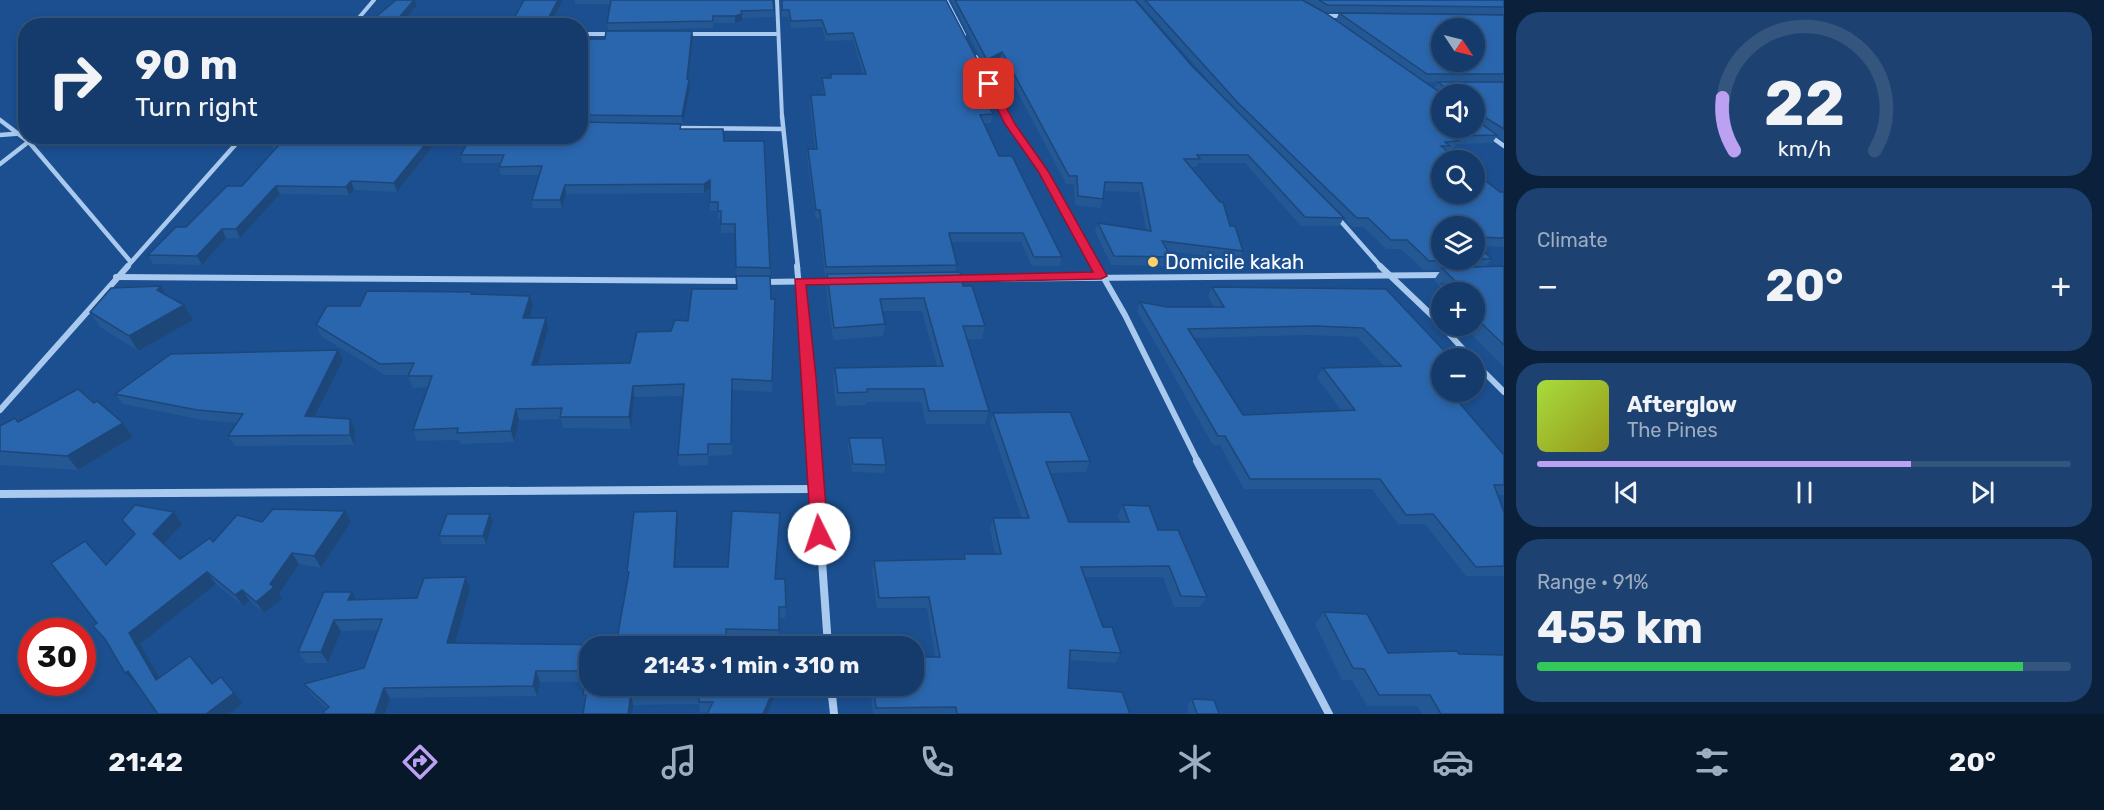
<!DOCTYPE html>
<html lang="en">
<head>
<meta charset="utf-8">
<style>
	:root { --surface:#143b6b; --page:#1d4271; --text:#f1f3f6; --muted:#9dadc1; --line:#33557e; --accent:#bca0f2 }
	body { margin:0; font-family:Rubik,sans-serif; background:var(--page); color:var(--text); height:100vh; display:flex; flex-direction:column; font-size:22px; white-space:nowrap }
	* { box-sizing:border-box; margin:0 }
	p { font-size:20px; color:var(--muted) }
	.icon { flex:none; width:33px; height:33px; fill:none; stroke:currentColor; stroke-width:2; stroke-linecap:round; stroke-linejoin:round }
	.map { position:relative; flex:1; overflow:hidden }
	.details { display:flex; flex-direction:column; gap:12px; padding:12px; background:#0b203b; width:600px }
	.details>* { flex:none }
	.guide { position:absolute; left:18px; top:18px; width:570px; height:126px; border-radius:24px; box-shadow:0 3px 9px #0003,0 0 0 2px var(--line); background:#143b6b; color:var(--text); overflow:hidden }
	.needle { width:39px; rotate:125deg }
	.buttons { position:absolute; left:1431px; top:18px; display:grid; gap:12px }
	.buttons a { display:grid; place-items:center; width:54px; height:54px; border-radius:50%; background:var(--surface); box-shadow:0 3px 9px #0003,0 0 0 2px var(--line); font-size:30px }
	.speed { position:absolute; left:18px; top:618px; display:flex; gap:12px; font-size:30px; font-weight:700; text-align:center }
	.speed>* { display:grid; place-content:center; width:78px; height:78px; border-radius:50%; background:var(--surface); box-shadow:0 3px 9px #0003,0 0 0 2px var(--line); line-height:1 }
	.speed .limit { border:9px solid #d22; background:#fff; color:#111 }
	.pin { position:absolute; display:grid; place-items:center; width:51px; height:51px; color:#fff; margin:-26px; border-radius:12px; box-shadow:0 3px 9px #0006 }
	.me { position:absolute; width:66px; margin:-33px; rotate:356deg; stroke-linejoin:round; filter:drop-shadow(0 0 4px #0008) }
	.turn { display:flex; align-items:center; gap:21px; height:126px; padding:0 18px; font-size:27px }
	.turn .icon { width:78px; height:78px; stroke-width:2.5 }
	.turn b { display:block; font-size:42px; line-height:51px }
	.big { font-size:45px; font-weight:700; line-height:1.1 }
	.details .widget { flex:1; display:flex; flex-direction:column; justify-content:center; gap:9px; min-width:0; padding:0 21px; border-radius:24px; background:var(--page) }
	.details .dial { align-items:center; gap:0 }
	.dial svg { height:156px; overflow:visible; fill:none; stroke:var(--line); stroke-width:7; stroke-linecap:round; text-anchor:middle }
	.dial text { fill:var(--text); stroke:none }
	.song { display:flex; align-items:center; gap:18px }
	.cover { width:72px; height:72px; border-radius:9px; background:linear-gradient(135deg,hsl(80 70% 55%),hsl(60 70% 35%)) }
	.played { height:6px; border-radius:3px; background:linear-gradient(90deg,var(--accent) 70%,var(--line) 70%) }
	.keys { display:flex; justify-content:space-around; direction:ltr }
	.heat { display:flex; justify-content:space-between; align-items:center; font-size:33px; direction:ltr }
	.charge { height:9px; border-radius:4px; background:linear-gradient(90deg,#34c759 91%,var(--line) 0) }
	.trip { position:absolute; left:579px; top:636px; width:345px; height:60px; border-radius:24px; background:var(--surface); box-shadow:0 3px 9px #0003,0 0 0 2px var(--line); font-weight:700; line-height:60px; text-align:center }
	.dock { display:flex; height:96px; justify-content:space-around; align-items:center; background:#08182b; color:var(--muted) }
	.dock .icon { width:42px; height:42px }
	.dock .active { color:var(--accent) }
	.dock b { font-size:27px; color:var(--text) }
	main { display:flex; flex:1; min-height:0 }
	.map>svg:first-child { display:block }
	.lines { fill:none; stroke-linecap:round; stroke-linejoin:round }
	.minor-far3 { stroke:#a9c9ee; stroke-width:4 }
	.minor-far2 { stroke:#a9c9ee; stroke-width:4.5 }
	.minor-far1 { stroke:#a9c9ee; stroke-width:6 }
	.minor { stroke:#a9c9ee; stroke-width:8 }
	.wall { fill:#245895; fill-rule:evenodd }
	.shaded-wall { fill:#1d4779 }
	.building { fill:#2a66ad; stroke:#1d4779; stroke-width:1.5; fill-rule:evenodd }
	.route { fill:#e11d48; stroke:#92132f; stroke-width:1.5 }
	.poi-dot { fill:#ffd166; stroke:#1b4f8f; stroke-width:2 }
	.labels { text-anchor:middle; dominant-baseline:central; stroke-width:6; stroke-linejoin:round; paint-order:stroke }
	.poi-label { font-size:20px; fill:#fff; stroke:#1b4f8f; text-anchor:start }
</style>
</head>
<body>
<main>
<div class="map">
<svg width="1504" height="714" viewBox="0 0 1504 714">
	<rect width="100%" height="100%" fill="#1b4f8f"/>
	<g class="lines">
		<g class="minor-far3">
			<polyline points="777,0 782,117"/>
			<polyline points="946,0 964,35"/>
			<polyline points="1323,16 1344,16"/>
			<polyline points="352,26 374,0"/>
			<polyline points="580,34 613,34"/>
			<polyline points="686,34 776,34"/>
			<polyline points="976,57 1006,117"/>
		</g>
		<g class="minor-far2">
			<polyline points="782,116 798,268"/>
			<polyline points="1005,116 1043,171 1098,268"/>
			<polyline points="0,120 29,142 130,261"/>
			<polyline points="675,128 783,129"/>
			<polyline points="0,135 26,133"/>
			<polyline points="1490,136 1504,146"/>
			<polyline points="0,164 36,136"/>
			<polyline points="1338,218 1382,268"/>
			<polyline points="126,268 243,136"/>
		</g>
		<g class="minor-far1">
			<polyline points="797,266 815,462"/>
			<polyline points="1097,266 1125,315 1198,462"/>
			<polyline points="1380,266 1442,325"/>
			<polyline points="116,277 742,281"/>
			<polyline points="953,279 1444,275"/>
			<polyline points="764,282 832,281"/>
			<polyline points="1442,326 1471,358"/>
			<polyline points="1474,362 1504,392"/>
			<polyline points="0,410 128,266"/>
		</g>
		<g class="minor">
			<polyline points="815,461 828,646"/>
			<polyline points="1197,461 1329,714"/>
			<polyline points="0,494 816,489"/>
			<polyline points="831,686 834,714"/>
		</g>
	</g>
	<g class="wall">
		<polygon points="575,0 773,0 774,17 742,18 742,21 735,23 713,23 713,28 608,30 607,23 610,4 575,4"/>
		<polygon points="781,0 946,0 978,71 972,74 993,114 991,123 984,123 999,156 1062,257 1059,266 1032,266 1021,242 951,242 957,265 955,272 985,326 982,339 967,339 989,411 985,424 926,424 921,402 866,402 866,405 836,406 833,381 835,368 937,366 922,311 882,311 885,324 883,336 833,340 826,287 827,276 825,276 819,219 816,219 807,157 808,149 815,149 810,103 811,95 823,95 822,85 822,78 830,78 831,74 863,74 853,40 826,41 822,27 791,28 789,17 782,17"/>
		<path d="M951 0H1135L1192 66 1223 97 1137 0H1302L1376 48 1336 20 1339 13 1504 15V82H1423L1434 89 1438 82H1504V141L1497 136 1492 143 1456 144 1453 149 1447 150V151L1500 192H1504V247L1478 246 1492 259 1486 266H1504V367L1463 326H1474V292H1442V304L1434 296 1440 287 1434 280 1441 270H1423L1401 249H1386L1363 227H1352L1344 218 1339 226H1301L1245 163H1198L1196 167H1191L1230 226 1243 251 1239 260 1168 251 1171 257 1167 266 1111 265 1095 231 1098 223 1146 230 1139 192 1104 191 1103 199 1100 208 1075 205 1074 184H1066L1000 59 985 67ZM1442 94H1474V128ZM1474 226V260H1442Z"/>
		<polygon points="1304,0 1504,0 1504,14 1324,12"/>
		<polygon points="692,31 693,38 688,79 690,87 683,124 623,123 681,129 724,141 770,268 771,299 775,299 772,392 732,390 732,455 708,456 708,465 679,466 678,455 683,396 634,397 631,429 563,428 561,419 519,420 514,442 461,444 459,440 417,441 413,430 428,387 413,388 408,376 409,375 385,375 321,336 316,325 360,306 473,294 533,306 529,318 548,329 538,365 630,363 671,331 737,289 735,233 721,233 721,219 718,219 718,211 710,211 710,189 704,193 566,194 562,208 533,208 532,200 540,175 501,175 499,167 501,163 463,163 461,155 580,136 580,39 605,39"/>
		<polygon points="268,136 441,136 397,192 354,190 349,195 280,194 240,238 226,238 202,265 153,264 148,255 242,186 274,150 272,145 274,143 270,143"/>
		<polygon points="161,286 166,295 184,305 193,320 138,351 100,327 90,312"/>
		<path d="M1212 287 1386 289 1442 358V392L1504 455V495H1497L1504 512V576H1466L1425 524H1398L1372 489H1244L1220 445H1213L1137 311 1140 302 1167 307H1214L1208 296ZM1308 335 1357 337 1385 367 1323 368 1317 378 1342 411 1243 415 1194 338Z"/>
		<polygon points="338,350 343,360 315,417 350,419 355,429 354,445 235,446 228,436 237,423 203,420 123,404 115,394"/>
		<polygon points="94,403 123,423 133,437 78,470 0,465 0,426"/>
		<polygon points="993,413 1090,461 1086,472 1050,473 1069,522 1120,522 1118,516 1123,505 1158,530 1207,597 1200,607 1174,607 1163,577 1085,577 1103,627 1121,653 1115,663 1070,660 1068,688 1130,714 873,714 870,686 914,686 935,657 927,608 877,608 872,572 874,561 962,559 964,554 995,554 990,529 993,518 1022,518 990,424"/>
		<polygon points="849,438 886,465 884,473 852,472 848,446"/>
		<polygon points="677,511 678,522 676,567 776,579 786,607 785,618 779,618 778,641 726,640 590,686 789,686 789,688 779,687 767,714 707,714 708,713 700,712 699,704 633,705 585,703 583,695 585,682 540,682 537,696 390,698 385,714 325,714 327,709 312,695 304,684 364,668 378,630 341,631 328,663 306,663 298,652 352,592 356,600 417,598 470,589 455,643 616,645 628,579 627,572"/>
		<polygon points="122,520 182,524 164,544 180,559 213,542 262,522 351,522 321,568 299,564 279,594 282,599 264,613 250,601 243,606 216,584 140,644 159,678 190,656 213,683 221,677 243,703 136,684 125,673 97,623 106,565 135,535"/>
		<polygon points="493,522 486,544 442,544 439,536"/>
		<polygon points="1324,612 1388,653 1459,654 1504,714 1422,714 1417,706 1367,706 1352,680 1342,680 1315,624"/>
		<polygon points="1192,699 1219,714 1189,714 1187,706"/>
	</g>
	<g class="shaded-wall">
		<polygon points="415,0 416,6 400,26 392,26"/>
		<polygon points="558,0 563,0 549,26 544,26"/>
		<polygon points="742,14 742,21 735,23 735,16"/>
		<polygon points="692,31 693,38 687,87 687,79"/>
		<polygon points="1002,52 1000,59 985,67 987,60"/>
		<polygon points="979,63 978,71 968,76 969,69"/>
		<polygon points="689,80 690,87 683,124 682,116"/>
		<polygon points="432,136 441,136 397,192 394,183"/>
		<polygon points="710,180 710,188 704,193 704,184"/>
		<polygon points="351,181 354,190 349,195 346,187"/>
		<polygon points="565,185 566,194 562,208 560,200"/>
		<polygon points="276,186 280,194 240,238 236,229"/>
		<polygon points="222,229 226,238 202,265 197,256"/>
		<polygon points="161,286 169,301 157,290"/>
		<polygon points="530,296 533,306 526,329 523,318"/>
		<polygon points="184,305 193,320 138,351 129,336"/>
		<polygon points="546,318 548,329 535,376 532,365"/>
		<polygon points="338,350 343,360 310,426 305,416"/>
		<polygon points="633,386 634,397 631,429 629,417"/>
		<polygon points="516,409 519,420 514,442 511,431"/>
		<polygon points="350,419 355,429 354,445 350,435"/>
		<polygon points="123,423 133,437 78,470 67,456"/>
		<polygon points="345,511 351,522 321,568 314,556"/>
		<polygon points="677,511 678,522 675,578 674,567"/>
		<polygon points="174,512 182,524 162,546 153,534"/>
		<polygon points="490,514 493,522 486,544 483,536"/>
		<polygon points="292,553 299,564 279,594 282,599 264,613 256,602 270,584"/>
		<polygon points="207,572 216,584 140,644 167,691 156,680 129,633"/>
		<polygon points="466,577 470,589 452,654 447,643"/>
		<polygon points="242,590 250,601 243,606 235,595"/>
		<polygon points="352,592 358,603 348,600"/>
		<polygon points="334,620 341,631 328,663 321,652"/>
		<polygon points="190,656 200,667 222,695 212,684"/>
		<polygon points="128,671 139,682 136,684 125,673"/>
		<polygon points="536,671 540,682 537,696 533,686"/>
		<polygon points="221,677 243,703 229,714 206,714"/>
		<polygon points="775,686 779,686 779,687 767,714 763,714"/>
		<polygon points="384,688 390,698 385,714 375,714"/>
		<polygon points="631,694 633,705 632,714 628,714"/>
	</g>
	<g class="building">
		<polygon points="396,0 414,0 392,26 365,26"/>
		<polygon points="524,0 558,0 544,26 510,26"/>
		<polygon points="611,0 773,0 774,10 741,11 742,14 735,16 713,16 713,21 607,23"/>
		<polygon points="782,0 946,0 979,63 969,69 993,114 980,115 999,156 1012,156 1062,257 1034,257 1023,233 949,233 957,265 826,267 820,210 816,210 808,149 817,149 811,95 825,95 822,78 831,78 831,74 866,74 853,33 827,34 822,20 791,21 789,10 782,10"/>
		<polygon points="955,0 1135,0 1192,66 1344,218 1305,217 1248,155 1197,155 1200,159 1184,159 1220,202 1223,202 1230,226 1235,226 1243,251 1162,241 1171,257 1114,256 1098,223 1151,231 1142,183 1105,182 1103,199 1078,196 1077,176 1069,176 1002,52 987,60"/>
		<polygon points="1145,0 1302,0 1324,12 1442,94 1442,128 1474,128 1474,94 1450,94 1451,92 1438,82 1504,82 1504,129 1478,113 1475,116 1476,120 1497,135 1450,136 1458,141 1445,142 1450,146 1441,146 1459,160 1442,160 1442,194 1474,194 1474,172 1500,192 1504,192 1504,238 1474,237 1474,226 1442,226 1442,260 1469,260 1429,261 1407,240 1391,240 1368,218 1357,218 1239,104"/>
		<polygon points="1319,0 1504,0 1504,7 1327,5"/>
		<path d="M1339 13 1504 15V74H1427ZM1442 28H1474V62H1442Z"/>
		<polygon points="606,31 692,31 687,79 689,80 682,116 580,115 580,39 605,39"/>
		<polygon points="580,122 681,124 680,129 723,129 724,141 764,141 770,268 736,267 735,224 721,224 721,211 718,211 718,202 710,202 710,180 704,184 565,185 560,200 532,200 542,166 499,167 504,155 461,155 471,136 580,136"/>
		<polygon points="280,136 432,136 394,183 351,181 346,187 276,186 236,229 222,229 197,256 148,255 176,227 186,227 227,186 242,186 279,145 272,145"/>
		<polygon points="1474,243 1492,259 1474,259"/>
		<polygon points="1504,266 1504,345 1474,316 1474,292 1451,292 1442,284 1458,284 1442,268"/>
		<polygon points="960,272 963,286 972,286 985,326 963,326 989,411 929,411 924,389 867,389 867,392 838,393 835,368 943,366 924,298 880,299 885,324 834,328 827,274"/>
		<polygon points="736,276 770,276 771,299 775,299 772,381 732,379 731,444 708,444 708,454 678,455 684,384 633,386 629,417 560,417 562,408 516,409 511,431 457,433 458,428 413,430 432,376 408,376 414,363 380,364 316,325 327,306 360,306 367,291 472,292 471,294 530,296 523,318 546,318 532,365 630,363 637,332 671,331 675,320 688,321 692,289 737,289"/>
		<polygon points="161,286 157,290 184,305 129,336 90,312 111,288"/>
		<path d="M1212 287 1386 289 1451 358H1442V379H1440L1442 381V392H1450L1504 455V485H1494L1504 512V566L1476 567 1433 514 1406 515 1380 479H1250L1225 436H1218L1140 302 1167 307H1224ZM1314 326 1363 328 1401 366 1323 368 1355 410 1243 415 1188 329Z"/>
		<polygon points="338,350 305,416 350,419 350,435 228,436 243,414 197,410 115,394 171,354"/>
		<polygon points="78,389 94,403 97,401 123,423 67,456 0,451 0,426 15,418 18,422"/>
		<polygon points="1070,412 1090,461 1046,462 1069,522 1129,522 1123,505 1149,506 1158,530 1178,530 1207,597 1181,596 1169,566 1081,567 1103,627 1112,627 1121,653 1070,650 1068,688 1122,692 1130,714 957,714 956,707 876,708 873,686 914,686 914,657 940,657 929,597 879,598 874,561 965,559 964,554 1001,554 993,518 1029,518 993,413"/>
		<polygon points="849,438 882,438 886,465 853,464"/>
		<polygon points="135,505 174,512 153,534 180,559 210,538 213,542 237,515 262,522 273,509 345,511 314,556 292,553 270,584 274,587 256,602 242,590 235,595 207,572 129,633 156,680 190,656 212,684 221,677 234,693 206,714 158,714 128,671 125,673 105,639 93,626 97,623 51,563 85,541 106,565 135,534 122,520"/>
		<polygon points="677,511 674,567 728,567 732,511 780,513 775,579 785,579 786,607 779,607 779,630 726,629 726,646 590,646 590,686 775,686 763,714 707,714 713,702 699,702 699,693 631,694 628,714 583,714 586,695 583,695 587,671 536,671 533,686 384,688 375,714 325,714 323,712 329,707 304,684 364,668 382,619 334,620 321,652 298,652 324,592 352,592 348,600 417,598 424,578 466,577 447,643 616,645 629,572 627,572 634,512"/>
		<polygon points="447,514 490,514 483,536 439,536"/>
		<polygon points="1324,612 1367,614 1388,653 1457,651 1459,654 1504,655 1504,714 1441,714 1430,695 1379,695 1364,669 1353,668"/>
		<polygon points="1192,699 1214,700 1219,714 1197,714"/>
	</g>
	<polygon class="route" points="989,82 994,84 1015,124 1048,171 1107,276 1101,279 806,285 816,377 828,534 825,539 813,539 811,534 795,279 1093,272 1038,171 1005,124 985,84"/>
	<circle class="poi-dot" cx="1153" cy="262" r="6"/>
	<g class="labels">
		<g class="poi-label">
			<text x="1165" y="262">Domicile kakah</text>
		</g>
	</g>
</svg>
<div class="buttons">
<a><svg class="needle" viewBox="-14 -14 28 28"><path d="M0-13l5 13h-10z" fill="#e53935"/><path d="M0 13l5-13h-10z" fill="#9dadc1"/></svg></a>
<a><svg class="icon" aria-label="sound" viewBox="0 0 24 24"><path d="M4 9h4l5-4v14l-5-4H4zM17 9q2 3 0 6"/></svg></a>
<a><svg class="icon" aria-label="search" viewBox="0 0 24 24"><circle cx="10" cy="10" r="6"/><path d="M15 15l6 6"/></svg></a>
<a><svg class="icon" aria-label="layers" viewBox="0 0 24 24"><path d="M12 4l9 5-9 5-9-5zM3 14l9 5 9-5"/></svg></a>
<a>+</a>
<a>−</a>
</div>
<div class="speed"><div class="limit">30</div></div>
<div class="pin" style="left:989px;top:84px;background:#d93025"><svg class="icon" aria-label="arrive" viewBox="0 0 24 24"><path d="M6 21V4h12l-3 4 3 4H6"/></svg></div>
<svg class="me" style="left:819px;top:534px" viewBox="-20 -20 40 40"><circle r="19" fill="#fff"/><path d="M0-13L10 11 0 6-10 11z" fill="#e11d48"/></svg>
<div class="trip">21:43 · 1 min · 310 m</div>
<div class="guide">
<div class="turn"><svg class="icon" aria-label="right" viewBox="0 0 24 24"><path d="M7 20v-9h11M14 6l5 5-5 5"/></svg><div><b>90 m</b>Turn right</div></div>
</div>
</div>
<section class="details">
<div class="widget dial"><svg viewBox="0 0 100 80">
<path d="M14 69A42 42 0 1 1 86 69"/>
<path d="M14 69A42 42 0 0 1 8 42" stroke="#bca0f2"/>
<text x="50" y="56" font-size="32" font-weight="700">22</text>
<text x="50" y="72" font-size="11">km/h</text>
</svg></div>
<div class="widget"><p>Climate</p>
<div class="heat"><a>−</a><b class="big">20°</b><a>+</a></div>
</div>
<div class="widget">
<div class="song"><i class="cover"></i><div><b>Afterglow</b><p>The Pines</p></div></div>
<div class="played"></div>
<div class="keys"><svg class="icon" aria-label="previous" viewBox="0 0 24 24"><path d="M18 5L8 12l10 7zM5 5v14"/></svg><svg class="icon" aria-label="pause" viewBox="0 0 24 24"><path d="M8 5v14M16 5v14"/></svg><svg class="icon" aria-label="next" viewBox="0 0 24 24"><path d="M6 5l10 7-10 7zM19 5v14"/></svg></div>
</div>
<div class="widget"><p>Range · 91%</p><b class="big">455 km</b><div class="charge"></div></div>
</section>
</main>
<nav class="dock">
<b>21:42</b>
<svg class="icon active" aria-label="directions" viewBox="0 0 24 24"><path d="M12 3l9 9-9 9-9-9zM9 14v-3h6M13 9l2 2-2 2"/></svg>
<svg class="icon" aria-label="music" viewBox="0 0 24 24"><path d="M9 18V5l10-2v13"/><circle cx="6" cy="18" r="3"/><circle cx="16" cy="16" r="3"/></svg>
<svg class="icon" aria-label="phone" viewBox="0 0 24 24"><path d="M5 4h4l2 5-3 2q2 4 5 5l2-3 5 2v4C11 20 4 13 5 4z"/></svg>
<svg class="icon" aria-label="climate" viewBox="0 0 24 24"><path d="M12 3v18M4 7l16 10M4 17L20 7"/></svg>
<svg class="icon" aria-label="car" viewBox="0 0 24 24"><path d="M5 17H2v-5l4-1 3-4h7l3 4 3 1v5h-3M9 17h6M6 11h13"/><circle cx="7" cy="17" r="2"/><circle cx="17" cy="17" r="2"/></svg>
<svg class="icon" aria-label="filters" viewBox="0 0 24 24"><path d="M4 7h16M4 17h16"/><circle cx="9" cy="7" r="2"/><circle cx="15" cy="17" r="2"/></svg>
<b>20°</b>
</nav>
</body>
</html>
